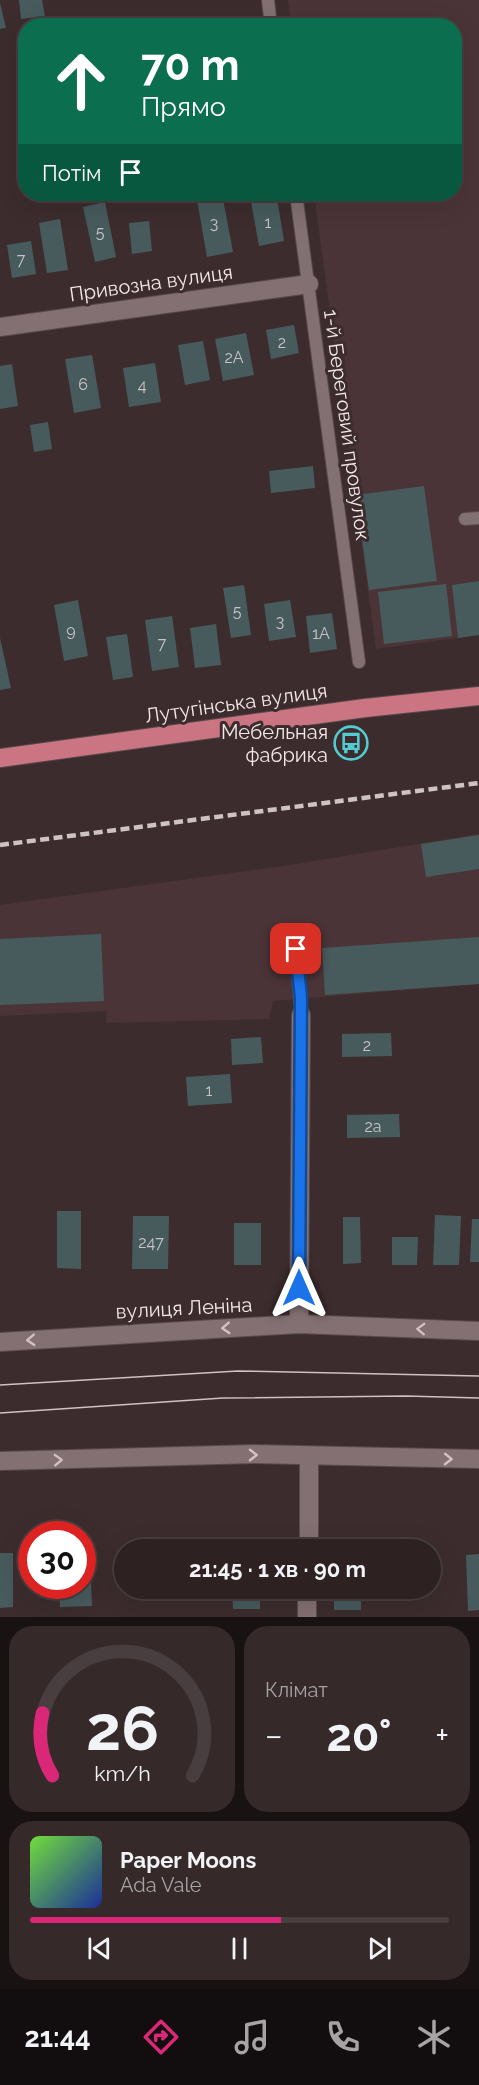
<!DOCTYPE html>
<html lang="uk">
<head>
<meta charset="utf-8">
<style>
	:root { --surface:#2d2122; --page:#35292a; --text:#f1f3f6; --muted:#a7a3a5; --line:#483e40; --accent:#db2777 }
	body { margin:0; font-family:Raleway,sans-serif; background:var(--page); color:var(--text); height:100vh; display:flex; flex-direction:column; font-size:22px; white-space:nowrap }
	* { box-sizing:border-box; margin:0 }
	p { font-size:20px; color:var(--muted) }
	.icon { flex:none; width:33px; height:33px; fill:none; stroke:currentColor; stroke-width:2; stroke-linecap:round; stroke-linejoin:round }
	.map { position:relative; height:1617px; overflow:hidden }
	.drawer { display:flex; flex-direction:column; gap:9px; padding:9px; background:#191213; flex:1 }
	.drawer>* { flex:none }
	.banner { position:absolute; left:18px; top:18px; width:444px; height:183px; border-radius:24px; box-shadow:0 6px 24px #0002,0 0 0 2px var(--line); background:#0b6e4f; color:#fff; overflow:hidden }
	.speed { position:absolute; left:18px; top:1521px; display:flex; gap:12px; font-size:30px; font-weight:700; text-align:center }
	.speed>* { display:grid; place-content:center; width:78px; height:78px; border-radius:50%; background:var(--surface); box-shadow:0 6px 24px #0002,0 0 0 2px var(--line); line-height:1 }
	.speed .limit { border:9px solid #d22; background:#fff; color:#111 }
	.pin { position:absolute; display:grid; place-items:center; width:51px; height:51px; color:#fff; margin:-26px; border-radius:12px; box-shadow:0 3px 9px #0006 }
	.me { position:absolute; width:66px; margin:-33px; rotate:0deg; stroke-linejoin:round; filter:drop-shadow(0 0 4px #0008) }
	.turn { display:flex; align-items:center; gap:21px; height:126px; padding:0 24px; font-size:27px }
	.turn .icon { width:78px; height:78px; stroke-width:2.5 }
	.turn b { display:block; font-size:42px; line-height:51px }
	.then { display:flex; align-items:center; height:57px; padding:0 24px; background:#0003; gap:12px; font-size:22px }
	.big { font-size:45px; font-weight:700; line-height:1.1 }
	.drawer .tile { flex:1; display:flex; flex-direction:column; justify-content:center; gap:9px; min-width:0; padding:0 21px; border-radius:24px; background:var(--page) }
	.drawer .dial { align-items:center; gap:0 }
	.dial svg { height:156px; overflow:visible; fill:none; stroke:var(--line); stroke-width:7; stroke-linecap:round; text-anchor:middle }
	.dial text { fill:var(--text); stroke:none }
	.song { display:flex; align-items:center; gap:18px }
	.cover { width:72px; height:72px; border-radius:9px; background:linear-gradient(135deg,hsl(100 70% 55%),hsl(230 70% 35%)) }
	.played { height:6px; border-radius:3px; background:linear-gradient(90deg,var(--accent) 60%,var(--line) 60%) }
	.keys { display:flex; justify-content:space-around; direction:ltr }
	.heat { display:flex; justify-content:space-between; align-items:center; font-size:33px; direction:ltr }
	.drawer .tiles { flex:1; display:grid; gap:9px; grid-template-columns:1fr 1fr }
	.tile:last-child { grid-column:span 2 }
	.trip { position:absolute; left:114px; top:1539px; width:327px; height:60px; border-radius:30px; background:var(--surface); box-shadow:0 6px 24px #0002,0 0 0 2px var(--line); font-weight:700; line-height:60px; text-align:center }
	.dock { display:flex; height:96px; justify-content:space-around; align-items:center; background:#120d0e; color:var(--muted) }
	.dock .icon { width:42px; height:42px }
	.dock .on { color:var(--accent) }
	.dock b { font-size:27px; color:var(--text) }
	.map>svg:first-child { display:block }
	.built { fill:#4b3437 }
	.building { fill:#475b5c }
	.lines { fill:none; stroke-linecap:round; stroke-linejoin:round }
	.lane-casing { stroke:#594b4d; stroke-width:14 }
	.street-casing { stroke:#594b4d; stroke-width:20 }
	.primary-casing { stroke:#594b4d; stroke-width:20 }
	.lane { stroke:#837072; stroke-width:12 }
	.street { stroke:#837072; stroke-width:18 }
	.primary { stroke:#cb7583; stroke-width:18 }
	.tram { stroke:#cfc2c3; stroke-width:1.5 }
	.rail { stroke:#cfc2c3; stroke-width:4.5; stroke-dasharray:9 4.5; stroke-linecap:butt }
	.oneway { stroke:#d1c3c5 }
	.route-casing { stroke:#114b97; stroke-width:15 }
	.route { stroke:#1a73e8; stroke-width:10 }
	.labels { text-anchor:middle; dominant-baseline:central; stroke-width:6; stroke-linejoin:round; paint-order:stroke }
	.number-label { font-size:16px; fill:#c8c4c5 }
	.street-label { font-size:20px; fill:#f3e7e8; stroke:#3c2c2e }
	.poi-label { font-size:20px; fill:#f3e7e8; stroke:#3c2c2e; text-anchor:end }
</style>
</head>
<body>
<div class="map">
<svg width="479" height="1617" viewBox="0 0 479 1617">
	<rect width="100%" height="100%" fill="#3c2c2e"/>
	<g class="built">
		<polygon points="288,0 479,0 479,635 376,649 314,194 454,194 454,26 291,25"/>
		<polygon points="479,834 479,984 273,1001 269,1019 106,1023 107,1011 0,1016 0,905 284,866"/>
	</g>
	<g class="building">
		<polygon points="19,0 42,0 45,16 21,19"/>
		<polygon points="0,3 6,28 0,29"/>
		<polygon points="251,16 253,26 226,26 225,20"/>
		<polygon points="196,194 222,194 233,252 207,257"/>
		<polygon points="277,198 284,241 259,246 251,202"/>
		<polygon points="105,202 116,257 95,262 83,207"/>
		<polygon points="60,219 68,270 47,273 39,223"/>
		<polygon points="149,221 152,251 132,254 129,223"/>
		<polygon points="31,241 36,274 12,278 7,245"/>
		<polygon points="294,325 299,353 271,359 266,330"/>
		<polygon points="246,333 254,375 223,381 215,339"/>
		<polygon points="203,341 210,380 185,385 178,345"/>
		<polygon points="92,355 101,408 74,413 65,359"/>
		<polygon points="155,363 161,402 129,407 123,368"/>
		<polygon points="12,364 18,406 0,409 0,366"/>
		<polygon points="48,422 52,449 34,452 30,425"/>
		<polygon points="313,466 315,488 271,493 269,471"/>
		<polygon points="424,486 437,581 369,590 356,495"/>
		<polygon points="479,581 479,635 458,638 452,585"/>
		<polygon points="446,584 452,636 384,644 378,592"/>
		<polygon points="244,585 251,635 231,638 223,588"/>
		<polygon points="78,600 88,656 64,661 54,605"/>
		<polygon points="290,600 296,637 269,641 264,604"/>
		<polygon points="332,613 337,649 310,653 306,616"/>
		<polygon points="172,616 179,667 152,671 145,620"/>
		<polygon points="216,624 221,665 195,668 190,628"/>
		<polygon points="127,634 133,677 113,680 106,637"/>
		<polygon points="0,638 11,688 0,690"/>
		<polygon points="479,835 479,869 426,877 421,844"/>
		<polygon points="101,934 104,1001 0,1005 0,939"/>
		<polygon points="479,937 479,984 325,995 322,948"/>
		<polygon points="391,1033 392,1056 342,1057 342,1034"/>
		<polygon points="261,1037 263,1063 232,1065 231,1039"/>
		<polygon points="230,1074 232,1103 188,1106 186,1077"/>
		<polygon points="399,1114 400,1137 347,1138 347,1115"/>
		<polygon points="57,1211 81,1211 81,1269 57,1268"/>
		<polygon points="435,1215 461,1216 459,1265 433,1265"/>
		<polygon points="133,1216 169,1216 168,1269 132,1269"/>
		<polygon points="343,1217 360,1217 361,1263 343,1264"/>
		<polygon points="472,1219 479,1219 479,1262 470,1262"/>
		<rect x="234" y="1223" width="27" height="42"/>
		<polygon points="392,1237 418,1237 417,1265 392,1265"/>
		<polygon points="0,1553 13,1553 13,1607 0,1608"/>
		<polygon points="479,1554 479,1610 468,1611 466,1555"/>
		<polygon points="90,1560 92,1606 60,1607 59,1586 82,1586 82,1561"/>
		<polygon points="232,1588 260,1588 260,1609 233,1609"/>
		<rect x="334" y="1588" width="27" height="22"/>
	</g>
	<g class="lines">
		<g class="lane-casing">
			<g id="lane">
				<polyline points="268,0 271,26"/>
				<polyline points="296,194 359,662"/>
				<polyline points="465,519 479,518"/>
				<polyline points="296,949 301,1015"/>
			</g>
		</g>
		<g class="street-casing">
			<g id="street">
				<polyline points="0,327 309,284"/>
				<polyline points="299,1324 301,1015"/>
				<polyline points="0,1342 299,1324 479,1331"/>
				<polyline points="0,1461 254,1454 479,1459"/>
				<polyline points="309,1550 309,1457"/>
				<polyline points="307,1617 307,1588"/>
			</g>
		</g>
		<g class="primary-casing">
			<polyline id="primary" points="0,758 365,708 479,696"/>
		</g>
		<use href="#lane" class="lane"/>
		<use href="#street" class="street"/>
		<use href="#primary" class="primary"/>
		<g class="tram">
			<polyline points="0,1385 238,1371 479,1376"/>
			<polyline points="0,1413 223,1398 406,1396 479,1398"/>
		</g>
		<polyline class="rail" points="0,845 479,783"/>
	</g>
	<defs><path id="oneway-chevron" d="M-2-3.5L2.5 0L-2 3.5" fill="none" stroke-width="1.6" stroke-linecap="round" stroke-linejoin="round" transform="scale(1.5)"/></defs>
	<g class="oneway">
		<use href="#oneway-chevron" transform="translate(226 1328) rotate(177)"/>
		<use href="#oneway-chevron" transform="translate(421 1329) rotate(-178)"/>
		<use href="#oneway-chevron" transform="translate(31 1340) rotate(177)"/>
		<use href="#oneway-chevron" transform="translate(253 1455)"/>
		<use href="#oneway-chevron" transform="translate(448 1459) rotate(1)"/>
		<use href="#oneway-chevron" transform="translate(58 1460) rotate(-2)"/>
	</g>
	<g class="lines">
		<g class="route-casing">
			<polyline id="route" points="296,949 301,998 299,1288"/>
		</g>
		<use href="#route" class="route"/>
	</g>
	<defs>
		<g id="bus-ring" transform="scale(1.725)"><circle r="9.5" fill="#3c2c2e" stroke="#52ccd0" stroke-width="1.5"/><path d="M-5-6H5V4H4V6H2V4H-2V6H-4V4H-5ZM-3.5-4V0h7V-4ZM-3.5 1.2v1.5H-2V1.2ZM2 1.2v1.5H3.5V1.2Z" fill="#52ccd0"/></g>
	</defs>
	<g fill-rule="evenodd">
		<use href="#bus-ring" x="351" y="743"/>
	</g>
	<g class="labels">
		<g class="number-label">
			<text x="268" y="222">1</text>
			<text x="214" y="223">3</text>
			<text x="100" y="232">5</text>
			<text x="21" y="259">7</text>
			<text x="282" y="342">2</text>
			<text x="234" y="357">2А</text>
			<text x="83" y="384">6</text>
			<text x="142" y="385">4</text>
			<text x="237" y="611">5</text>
			<text x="280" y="621">3</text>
			<text x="71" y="630">9</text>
			<text x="321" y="633">1А</text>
			<text x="162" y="643">7</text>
			<text x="367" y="1045">2</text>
			<text x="209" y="1090">1</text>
			<text x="373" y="1126">2а</text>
			<text x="151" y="1242">247</text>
		</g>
		<g class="street-label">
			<text transform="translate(151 283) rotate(-8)">Привозна вулиця</text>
			<text transform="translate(347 425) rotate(82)">1-й Береговий провулок</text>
			<text transform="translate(236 703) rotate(-8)">Лутугінська вулиця</text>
			<text transform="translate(184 1308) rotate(-3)">вулиця Леніна</text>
		</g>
		<g class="poi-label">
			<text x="328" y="732">Мебельная<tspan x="328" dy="23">фабрика</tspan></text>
		</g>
	</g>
</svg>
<div class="speed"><div class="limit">30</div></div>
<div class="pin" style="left:296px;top:949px;background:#d93025"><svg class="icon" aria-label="arrive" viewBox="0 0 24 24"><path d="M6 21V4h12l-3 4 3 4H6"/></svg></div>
<svg class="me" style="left:299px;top:1288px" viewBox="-20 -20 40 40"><path d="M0-17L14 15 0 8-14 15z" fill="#1a73e8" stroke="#fff" stroke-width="4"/></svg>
<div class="trip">21:45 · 1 хв · 90 m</div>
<div class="banner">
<div class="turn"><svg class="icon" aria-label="ahead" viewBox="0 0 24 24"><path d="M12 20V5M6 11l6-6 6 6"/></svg><div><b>70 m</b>Прямо</div></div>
<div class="then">Потім<svg class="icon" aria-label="arrive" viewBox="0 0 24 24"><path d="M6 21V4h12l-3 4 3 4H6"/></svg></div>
</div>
</div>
<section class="drawer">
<div class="tiles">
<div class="tile dial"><svg viewBox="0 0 100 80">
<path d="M14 69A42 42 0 1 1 86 69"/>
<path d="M14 69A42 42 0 0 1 9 37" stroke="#db2777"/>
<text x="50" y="56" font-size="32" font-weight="700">26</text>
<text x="50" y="72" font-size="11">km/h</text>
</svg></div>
<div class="tile"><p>Клімат</p>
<div class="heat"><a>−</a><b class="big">20°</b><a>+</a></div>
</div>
<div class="tile">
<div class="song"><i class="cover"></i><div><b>Paper Moons</b><p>Ada Vale</p></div></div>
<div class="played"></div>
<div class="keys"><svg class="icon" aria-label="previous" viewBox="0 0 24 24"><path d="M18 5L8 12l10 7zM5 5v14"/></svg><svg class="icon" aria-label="pause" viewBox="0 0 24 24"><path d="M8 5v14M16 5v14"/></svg><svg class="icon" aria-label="next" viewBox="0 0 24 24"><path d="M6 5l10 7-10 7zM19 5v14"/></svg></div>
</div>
</div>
</section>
<nav class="dock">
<b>21:44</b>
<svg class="icon on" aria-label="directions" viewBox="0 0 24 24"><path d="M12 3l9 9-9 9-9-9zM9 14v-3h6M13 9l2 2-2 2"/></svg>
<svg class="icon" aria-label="music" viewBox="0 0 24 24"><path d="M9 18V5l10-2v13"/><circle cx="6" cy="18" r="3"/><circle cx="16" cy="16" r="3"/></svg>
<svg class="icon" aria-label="phone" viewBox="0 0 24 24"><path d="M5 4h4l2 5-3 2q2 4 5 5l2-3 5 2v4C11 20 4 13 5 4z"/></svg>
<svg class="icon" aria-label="climate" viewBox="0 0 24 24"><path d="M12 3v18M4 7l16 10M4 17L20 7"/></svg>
</nav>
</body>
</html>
